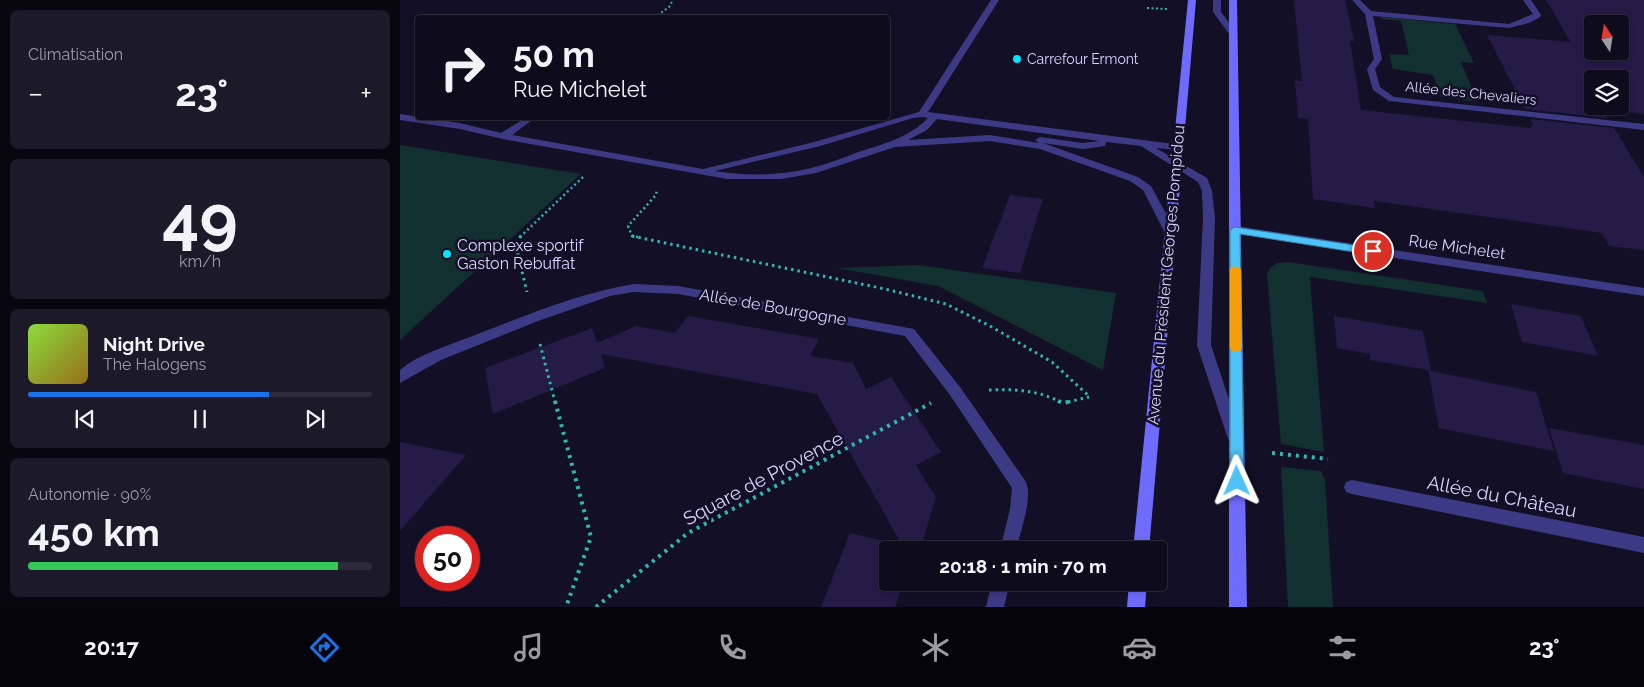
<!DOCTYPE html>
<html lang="fr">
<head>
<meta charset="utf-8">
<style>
	:root { --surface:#0e0b1c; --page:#1c1929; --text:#f1f3f6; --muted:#9b9ba3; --line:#2e2b3b; --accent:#1a73e8 }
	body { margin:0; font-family:Raleway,sans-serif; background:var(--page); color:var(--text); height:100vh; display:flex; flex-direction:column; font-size:19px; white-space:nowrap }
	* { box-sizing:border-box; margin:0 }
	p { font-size:16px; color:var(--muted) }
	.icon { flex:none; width:28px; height:28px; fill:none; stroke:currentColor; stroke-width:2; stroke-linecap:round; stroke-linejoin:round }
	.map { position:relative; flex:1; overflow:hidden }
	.drawer { display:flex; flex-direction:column; gap:10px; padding:10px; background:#08060f; width:400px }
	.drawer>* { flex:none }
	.top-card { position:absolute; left:15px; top:15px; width:475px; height:105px; border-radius:5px; box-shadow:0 2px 8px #0003,0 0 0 1px var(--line); background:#0e0b1c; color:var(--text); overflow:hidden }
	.needle { width:32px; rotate:348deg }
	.buttons { position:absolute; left:1184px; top:15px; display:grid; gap:10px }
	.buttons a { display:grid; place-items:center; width:45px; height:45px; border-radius:5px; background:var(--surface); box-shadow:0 2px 8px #0003,0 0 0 1px var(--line); font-size:25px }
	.speed { position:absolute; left:15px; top:526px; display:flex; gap:10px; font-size:25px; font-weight:700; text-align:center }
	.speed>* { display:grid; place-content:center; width:65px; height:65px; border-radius:50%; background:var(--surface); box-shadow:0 2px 8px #0003,0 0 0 1px var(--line); line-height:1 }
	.speed .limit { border:8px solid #d22; background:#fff; color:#111 }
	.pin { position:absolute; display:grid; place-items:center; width:42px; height:42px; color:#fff; margin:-21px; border:2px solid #fff; border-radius:50%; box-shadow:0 1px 5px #0007 }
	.me { position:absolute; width:55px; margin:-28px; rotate:359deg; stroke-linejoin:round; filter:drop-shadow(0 0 4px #0008) }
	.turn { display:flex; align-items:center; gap:18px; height:105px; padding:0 15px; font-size:22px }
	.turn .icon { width:65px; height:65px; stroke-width:2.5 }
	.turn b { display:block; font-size:35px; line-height:42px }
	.big { font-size:38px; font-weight:700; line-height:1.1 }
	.drawer .widget { flex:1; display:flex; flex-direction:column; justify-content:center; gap:8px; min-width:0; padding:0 18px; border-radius:8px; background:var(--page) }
	.drawer .dial { align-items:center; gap:0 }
	.dial b { font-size:65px; line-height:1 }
	.song { display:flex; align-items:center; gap:15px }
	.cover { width:60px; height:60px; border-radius:8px; background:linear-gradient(135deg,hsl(90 70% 55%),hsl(40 70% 35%)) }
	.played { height:5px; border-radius:2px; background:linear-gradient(90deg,var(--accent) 70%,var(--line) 70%) }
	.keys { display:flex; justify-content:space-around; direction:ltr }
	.heat { display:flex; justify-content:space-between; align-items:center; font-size:28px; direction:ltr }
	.charge { height:8px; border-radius:4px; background:linear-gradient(90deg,#34c759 90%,var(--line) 0) }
	.trip { position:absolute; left:479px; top:541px; width:288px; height:50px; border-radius:5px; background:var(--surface); box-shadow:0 2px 8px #0003,0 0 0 1px var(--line); font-weight:700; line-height:50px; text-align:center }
	.menu { display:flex; height:80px; justify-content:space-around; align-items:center; background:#06040b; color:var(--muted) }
	.menu .icon { width:35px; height:35px }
	.menu .current { color:var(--accent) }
	.menu b { font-size:22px; color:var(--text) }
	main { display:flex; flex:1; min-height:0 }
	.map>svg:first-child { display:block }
	.green { fill:#12302f }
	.building { fill:#241b47; fill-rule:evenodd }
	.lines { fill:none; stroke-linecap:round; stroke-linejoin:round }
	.path-far3 { stroke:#2fb8b0; stroke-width:2; stroke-dasharray:2 2.5; stroke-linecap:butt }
	.path-far2 { stroke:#2fb8b0; stroke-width:2.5; stroke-dasharray:2 3; stroke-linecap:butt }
	.path-far1 { stroke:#2fb8b0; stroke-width:3; stroke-dasharray:2.5 4; stroke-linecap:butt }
	.path { stroke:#2fb8b0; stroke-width:4; stroke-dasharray:3 5; stroke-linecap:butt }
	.lane { fill:#3d3a85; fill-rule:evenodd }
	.street { fill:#3d3a85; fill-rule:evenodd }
	.secondary { fill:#6f6bff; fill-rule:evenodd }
	.route { fill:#4fc3f7; stroke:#337fa1 }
	.slow { fill:#f59e0b }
	.poi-dot { fill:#00e5ff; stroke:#130f26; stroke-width:2 }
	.labels { text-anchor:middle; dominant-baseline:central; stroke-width:5; stroke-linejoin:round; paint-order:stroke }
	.far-poi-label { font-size:14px; fill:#d9d4ff; stroke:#130f26; text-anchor:start }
	.far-street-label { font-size:14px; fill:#d9d4ff; stroke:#130f26 }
	.poi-label { font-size:16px; fill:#d9d4ff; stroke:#130f26; text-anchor:start }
	.street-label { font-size:16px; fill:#d9d4ff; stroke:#130f26 }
	.near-street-label { font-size:19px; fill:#d9d4ff; stroke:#130f26 }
</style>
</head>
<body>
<main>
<section class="drawer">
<div class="widget"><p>Climatisation</p>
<div class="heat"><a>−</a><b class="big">23°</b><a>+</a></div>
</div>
<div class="widget dial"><b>49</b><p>km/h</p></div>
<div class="widget">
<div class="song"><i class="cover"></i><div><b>Night Drive</b><p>The Halogens</p></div></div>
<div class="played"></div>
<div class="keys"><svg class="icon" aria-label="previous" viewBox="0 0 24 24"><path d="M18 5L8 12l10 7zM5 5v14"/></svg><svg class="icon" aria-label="pause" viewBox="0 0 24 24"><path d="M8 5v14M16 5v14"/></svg><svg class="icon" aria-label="next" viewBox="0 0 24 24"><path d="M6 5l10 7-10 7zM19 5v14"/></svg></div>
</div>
<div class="widget"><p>Autonomie · 90%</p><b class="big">450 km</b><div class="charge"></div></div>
</section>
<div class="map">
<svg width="1244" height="607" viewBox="0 0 1244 607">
	<rect width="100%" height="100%" fill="#130f26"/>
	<g class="green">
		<polygon points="981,17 1055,24 1074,63 1061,62 1078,102 1041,97 1033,75 993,69 989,54 1009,55 1001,21 981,19"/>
		<polygon points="0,145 181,174 0,340"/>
		<polygon points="888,262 1083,291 1087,303 910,277 924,452 881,444 867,274 870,268 877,263"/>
		<polygon points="518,265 716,293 703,370 538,286 437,268"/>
		<polygon points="881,467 921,471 925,480 933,607 888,607"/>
	</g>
	<g class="building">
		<polygon points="894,0 945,0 954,41 950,41 961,110 1131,128 1130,126 1133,126 1130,119 1214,128 1244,177 1244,250 1209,246 1202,233 974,201 975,208 913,199 908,119 898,118 895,80 902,81"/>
		<path d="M1146 0H1244V114L1202 109 1207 118 1125 109 1087 35 1171 42ZM1192 24H1220V51H1192ZM1192 79H1220V106H1192Z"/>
		<polygon points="610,195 643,199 620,273 582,268"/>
		<polygon points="1111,304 1181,316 1198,356 1122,342"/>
		<polygon points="288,316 419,339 410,356 453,363 466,389 491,377 541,452 516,465 536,497 520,550 488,550 488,582 504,582 495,607 421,607 450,533 502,545 417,394 201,354 205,368 93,414 85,368 192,328 197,343 236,326 275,333"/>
		<polygon points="934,316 1023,331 1031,371 1136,392 1154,451 1039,428 1028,370 970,360 970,354 937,348"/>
		<polygon points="1149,428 1244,445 1244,489 1163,473"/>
		<polygon points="0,442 66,455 0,531"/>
	</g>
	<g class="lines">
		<g class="path-far3">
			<polyline points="747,8 767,9"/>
			<polyline points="254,18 269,7 273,0"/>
		</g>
		<g class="path-far2">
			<polyline points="120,237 184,176"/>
			<polyline points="238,237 232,236 228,226 256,195 257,189"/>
		</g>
		<g class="path-far1">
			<polyline points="121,236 115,242 127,292"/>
			<polyline points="232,236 485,289 546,304 590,326 652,362 690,397"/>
			<polyline points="140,344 155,402"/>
			<path d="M589 390C615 389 637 390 661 402"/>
			<polyline points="668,402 689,397"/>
		</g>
		<g class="path">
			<polyline points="155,401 191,537 166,607"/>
			<polyline points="658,401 663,403 673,401"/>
			<polyline points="872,453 928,459"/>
			<polyline points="196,607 288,533 531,403"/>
		</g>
		<path class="lane" d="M591 0H599L528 112 781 145 783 147 778 150 756 148 807 178 812 191 815 218 811 345 841 436 839 440 834 442 829 440 827 436 797 345 803 218 802 191 798 182 741 146 706 142 705 146 683 149 643 143 738 177 751 186 776 232 774 235H766L743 190 730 181 640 149 590 141 495 147 416 173 381 179H327L103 139 60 129 0 120V114L60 123 101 133 125 118H135L112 135 303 169 414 142 519 112ZM522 117 528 118C511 136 485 144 461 151 445 157 428 164 411 168 380 176 346 176 315 171L420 146 513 118ZM537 119 700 141 683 143 640 137 635 140 639 143 590 135 508 140 527 130Z"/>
		<g class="street">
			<polygon points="813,0 821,0 821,12 837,33 836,35 830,35 813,12"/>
			<polygon points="952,0 960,0 971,11 1109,24 1133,14 1123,0 1131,0 1141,15 1140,17 1129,23 1109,28 973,16 982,59 975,69 980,87 994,97 1244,124 1244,130 989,101 973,90 967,69 974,59 965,14"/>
			<polygon points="835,226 1244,288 1244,296 831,233 829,230"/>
			<path d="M234 284 278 286 514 329 560 387 626 482C633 498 620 533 616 550H600L610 509 612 488 550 395 505 336 278 294 234 292 210 296 138 321 41 360 0 383V370C19 354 47 346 70 337 123 317 177 293 234 284Z"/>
			<polygon points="952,480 1244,537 1244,553 952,494 946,492 944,487 946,482"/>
			<polygon points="592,582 610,582 604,607 586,607"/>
		</g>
		<g class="secondary">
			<polygon points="788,0 796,0 749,550 733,550"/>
			<polygon points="829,0 837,0 847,607 829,607"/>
			<polygon points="729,582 747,582 745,607 727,607"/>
		</g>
	</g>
	<polygon class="route" points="835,227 973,248 979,251 973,255 840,234 844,481 842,486 837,487 832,486 830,481 830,230"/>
	<polygon class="slow" points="835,266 841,269 842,348 840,351 832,351 830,348 830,269"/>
	<g class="poi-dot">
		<circle cx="617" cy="59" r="5"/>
		<circle cx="47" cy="254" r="5"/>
	</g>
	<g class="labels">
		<g class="far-poi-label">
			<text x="627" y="59">Carrefour Ermont</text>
		</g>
		<g class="far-street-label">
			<text transform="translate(1071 93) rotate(6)">Allée des Chevaliers</text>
		</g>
		<g class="poi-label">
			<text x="57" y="245">Complexe sportif<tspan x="57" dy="18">Gaston Rebuffat</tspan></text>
		</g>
		<g class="street-label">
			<text transform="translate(1057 247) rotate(8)">Rue Michelet</text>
			<text transform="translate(766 275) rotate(-85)">Avenue du Président Georges Pompidou</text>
			<text transform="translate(373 307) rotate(10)">Allée de Bourgogne</text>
		</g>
		<g class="near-street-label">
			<text transform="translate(363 478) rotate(-28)">Square de Provence</text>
			<text transform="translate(1102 496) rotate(11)">Allée du Château</text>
		</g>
	</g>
</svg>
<div class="buttons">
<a><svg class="needle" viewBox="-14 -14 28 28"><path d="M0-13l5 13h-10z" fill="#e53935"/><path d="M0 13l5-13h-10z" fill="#9b9ba3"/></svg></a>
<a><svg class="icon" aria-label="layers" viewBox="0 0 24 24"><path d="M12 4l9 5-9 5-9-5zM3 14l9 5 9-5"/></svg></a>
</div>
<div class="speed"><div class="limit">50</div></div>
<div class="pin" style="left:973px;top:251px;background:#d93025"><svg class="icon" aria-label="arrive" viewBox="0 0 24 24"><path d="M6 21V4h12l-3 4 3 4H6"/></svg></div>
<svg class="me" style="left:837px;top:481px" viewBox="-20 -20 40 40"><path d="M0-17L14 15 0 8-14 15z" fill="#4fc3f7" stroke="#fff" stroke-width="4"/></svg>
<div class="trip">20:18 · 1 min · 70 m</div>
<div class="top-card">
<div class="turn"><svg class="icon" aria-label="right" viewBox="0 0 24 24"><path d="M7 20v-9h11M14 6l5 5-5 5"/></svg><div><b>50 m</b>Rue Michelet</div></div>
</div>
</div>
</main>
<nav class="menu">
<b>20:17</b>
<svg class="icon current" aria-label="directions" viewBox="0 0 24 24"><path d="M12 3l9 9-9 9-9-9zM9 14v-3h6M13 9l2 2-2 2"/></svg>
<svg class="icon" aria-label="music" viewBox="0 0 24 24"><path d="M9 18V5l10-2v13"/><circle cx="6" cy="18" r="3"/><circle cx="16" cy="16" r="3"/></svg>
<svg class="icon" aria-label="phone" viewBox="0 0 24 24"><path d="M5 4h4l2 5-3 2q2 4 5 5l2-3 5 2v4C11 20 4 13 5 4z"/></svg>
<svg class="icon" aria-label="climate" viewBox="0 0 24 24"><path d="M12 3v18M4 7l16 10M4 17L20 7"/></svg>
<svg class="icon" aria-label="car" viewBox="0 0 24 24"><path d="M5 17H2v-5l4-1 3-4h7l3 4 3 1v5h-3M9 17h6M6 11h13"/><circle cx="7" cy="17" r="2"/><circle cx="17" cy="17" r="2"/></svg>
<svg class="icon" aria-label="filters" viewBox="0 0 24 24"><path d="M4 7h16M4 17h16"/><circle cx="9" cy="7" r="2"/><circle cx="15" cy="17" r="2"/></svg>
<b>23°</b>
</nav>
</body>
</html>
